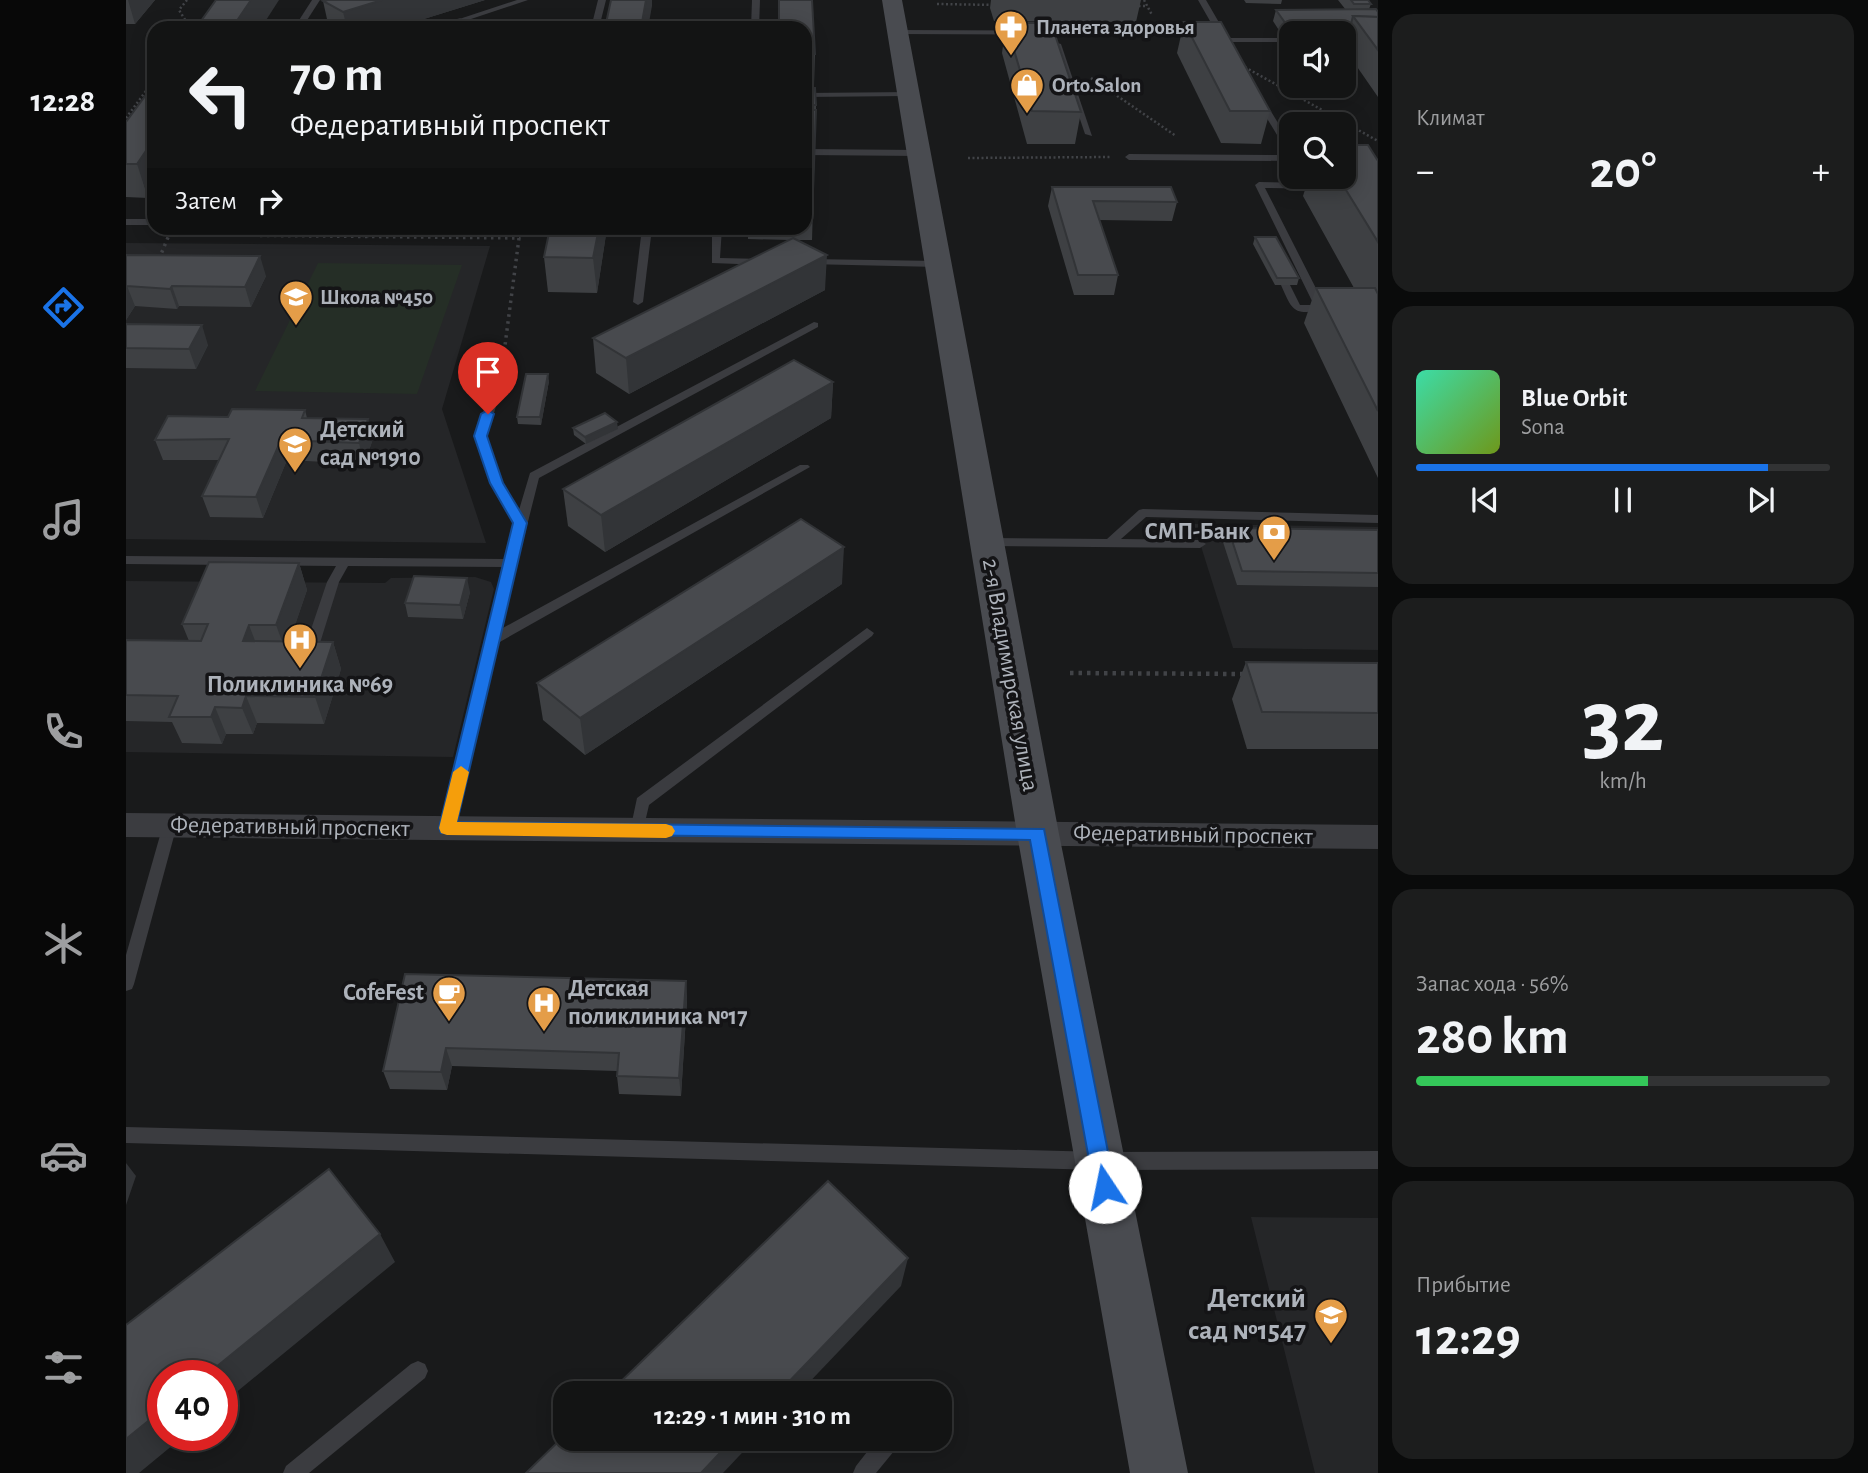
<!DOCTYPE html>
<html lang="ru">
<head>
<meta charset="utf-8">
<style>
	:root { --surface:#131414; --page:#1c1d1d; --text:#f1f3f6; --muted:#9d9ea0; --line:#323334; --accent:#1a73e8 }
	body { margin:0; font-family:"Alegreya Sans",sans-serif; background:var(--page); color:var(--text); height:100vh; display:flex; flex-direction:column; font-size:26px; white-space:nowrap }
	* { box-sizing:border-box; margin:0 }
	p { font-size:23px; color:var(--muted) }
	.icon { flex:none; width:38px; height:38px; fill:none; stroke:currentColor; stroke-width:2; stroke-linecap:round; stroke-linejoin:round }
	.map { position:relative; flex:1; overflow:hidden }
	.side { display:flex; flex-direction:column; gap:14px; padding:14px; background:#0a0b0b; width:490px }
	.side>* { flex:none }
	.guide { position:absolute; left:21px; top:21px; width:665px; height:214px; border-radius:21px; box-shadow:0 4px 18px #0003,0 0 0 2px var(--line); background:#131414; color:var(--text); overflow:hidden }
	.fabs { position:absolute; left:1153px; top:21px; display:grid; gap:14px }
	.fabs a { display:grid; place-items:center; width:77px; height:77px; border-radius:14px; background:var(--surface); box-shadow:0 4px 18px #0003,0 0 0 2px var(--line); font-size:35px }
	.speed { position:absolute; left:21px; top:1360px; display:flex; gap:14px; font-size:35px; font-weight:700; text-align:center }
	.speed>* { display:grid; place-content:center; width:91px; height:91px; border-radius:50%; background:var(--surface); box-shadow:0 4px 18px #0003,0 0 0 2px var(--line); line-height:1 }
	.speed .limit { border:10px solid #d22; background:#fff; color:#111 }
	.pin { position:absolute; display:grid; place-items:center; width:60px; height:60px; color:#fff; margin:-72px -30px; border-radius:50% 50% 50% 0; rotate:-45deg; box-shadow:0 0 7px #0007 }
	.pin .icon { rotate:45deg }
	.me { position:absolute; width:77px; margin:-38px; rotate:349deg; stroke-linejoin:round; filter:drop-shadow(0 0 5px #0008) }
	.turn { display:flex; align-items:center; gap:24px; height:147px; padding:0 28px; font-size:32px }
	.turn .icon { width:91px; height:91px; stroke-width:2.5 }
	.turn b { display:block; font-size:49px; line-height:60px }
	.then { display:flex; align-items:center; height:66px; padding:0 28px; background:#0003; gap:14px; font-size:26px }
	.big { font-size:52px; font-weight:600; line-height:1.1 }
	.side .tile { flex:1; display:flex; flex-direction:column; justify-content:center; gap:10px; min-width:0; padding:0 24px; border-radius:21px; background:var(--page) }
	.side .dial { align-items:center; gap:0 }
	.dial b { font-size:91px; line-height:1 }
	.song { display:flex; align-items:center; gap:21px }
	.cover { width:84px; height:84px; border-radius:10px; background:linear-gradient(135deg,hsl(160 70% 55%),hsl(80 70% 35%)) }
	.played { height:7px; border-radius:4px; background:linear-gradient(90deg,var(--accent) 85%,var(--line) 85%) }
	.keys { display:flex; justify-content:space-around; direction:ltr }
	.heat { display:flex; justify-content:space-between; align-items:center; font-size:38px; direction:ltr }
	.charge { height:10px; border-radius:5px; background:linear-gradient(90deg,#34c759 56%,var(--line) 0) }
	.trip { position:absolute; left:427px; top:1381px; width:399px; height:70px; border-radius:21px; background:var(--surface); box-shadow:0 4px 18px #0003,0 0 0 2px var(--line); font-weight:600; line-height:70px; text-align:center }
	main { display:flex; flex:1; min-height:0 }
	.menu { display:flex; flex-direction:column; width:126px; justify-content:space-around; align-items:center; background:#080808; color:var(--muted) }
	.menu .icon { width:49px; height:49px }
	.menu .current { color:var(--accent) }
	.menu b { font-size:32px; color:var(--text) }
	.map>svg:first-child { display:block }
	.built { fill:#252628 }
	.green { fill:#252e26 }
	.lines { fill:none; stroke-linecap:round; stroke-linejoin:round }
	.path-far2 { stroke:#414347; stroke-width:2.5; stroke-dasharray:2 2.5; stroke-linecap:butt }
	.path-far1 { stroke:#414347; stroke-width:3.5; stroke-dasharray:2.5 4.5; stroke-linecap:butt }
	.path { stroke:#414347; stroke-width:4.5; stroke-dasharray:3.5 5; stroke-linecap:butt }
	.lane { fill:#3b3c40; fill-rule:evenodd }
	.street { fill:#3b3c40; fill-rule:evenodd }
	.secondary { fill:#494b50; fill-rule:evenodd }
	.wall { fill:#3e4043 }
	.shaded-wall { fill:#323437 }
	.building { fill:#484a4e; stroke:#323437; stroke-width:2 }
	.route { fill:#1a73e8; stroke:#114b97; stroke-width:2 }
	.slow { fill:#f59e0b }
	.labels { text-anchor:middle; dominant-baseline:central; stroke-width:7; stroke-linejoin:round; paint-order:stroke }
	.far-poi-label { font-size:21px; font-weight:bold; fill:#adb2ba; stroke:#141416; text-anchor:start }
	.poi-label { font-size:24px; font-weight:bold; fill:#adb2ba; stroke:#141416; text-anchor:start }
	.street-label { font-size:24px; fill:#adb2ba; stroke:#141416 }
	.near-poi-label { font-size:28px; font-weight:bold; fill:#adb2ba; stroke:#141416; text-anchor:end }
</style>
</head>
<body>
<main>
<nav class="menu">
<b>12:28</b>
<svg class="icon current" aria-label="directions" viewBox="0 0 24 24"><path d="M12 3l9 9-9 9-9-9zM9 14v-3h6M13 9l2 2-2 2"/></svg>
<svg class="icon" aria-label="music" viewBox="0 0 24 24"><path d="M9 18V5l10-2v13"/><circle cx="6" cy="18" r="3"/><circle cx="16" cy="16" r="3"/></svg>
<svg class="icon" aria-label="phone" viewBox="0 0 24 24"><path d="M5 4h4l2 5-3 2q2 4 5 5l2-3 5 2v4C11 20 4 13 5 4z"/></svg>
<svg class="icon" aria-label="climate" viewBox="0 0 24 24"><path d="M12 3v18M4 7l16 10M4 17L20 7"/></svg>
<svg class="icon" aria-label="car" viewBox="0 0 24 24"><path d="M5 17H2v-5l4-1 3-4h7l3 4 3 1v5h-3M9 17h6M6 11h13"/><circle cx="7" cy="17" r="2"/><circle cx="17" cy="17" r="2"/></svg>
<svg class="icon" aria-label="filters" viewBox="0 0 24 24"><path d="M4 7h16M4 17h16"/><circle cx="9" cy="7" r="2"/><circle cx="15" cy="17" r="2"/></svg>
</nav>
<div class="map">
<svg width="1252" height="1473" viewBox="0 0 1252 1473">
	<rect width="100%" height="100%" fill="#191a1b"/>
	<g class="built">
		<polygon points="0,243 364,246 316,409 360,543 0,539"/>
		<polygon points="1068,524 1252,527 1252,650 1107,648"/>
		<polygon points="349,577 365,582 368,589 327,757 0,752 0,581 259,583 265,578"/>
		<polygon points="1125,1217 1252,1218 1252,1473 1189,1473"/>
	</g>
	<polygon class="green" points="192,263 336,265 291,394 129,391"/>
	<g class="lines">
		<g class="path-far2">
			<polyline points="61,0 53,10 64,28"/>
			<polyline points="1018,0 1026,15"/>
			<polyline points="811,4 870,5"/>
			<polyline points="1008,6 1021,6"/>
			<polyline points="1115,65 1252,141"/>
			<polyline points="965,78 1050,136"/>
			<polyline points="0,118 28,80"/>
			<polyline points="842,158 985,157"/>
			<polyline points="43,234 245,236"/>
		</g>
		<g class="path-far1">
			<polyline points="92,235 393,238 378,353"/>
			<polyline points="33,259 43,235"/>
		</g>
		<polyline class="path" points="944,673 1118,674"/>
		<g class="lane">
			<polygon points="186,0 194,0 176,28 168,28"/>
			<polygon points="391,0 402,0 318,28 306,28"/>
			<polygon points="472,0 480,0 473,28 465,28"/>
			<polygon points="626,0 634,0 633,28 625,28"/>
			<polygon points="1072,0 1080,0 1102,38 1166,38 1166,42 1096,42"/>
			<polygon points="772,30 1075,31 1079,33 1075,35 769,34 769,30"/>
			<polygon points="928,42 935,44 966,136 959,134"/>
			<polygon points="785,92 785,96 782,96 679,97 679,93"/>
			<polygon points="1134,98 1138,100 1166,146 1166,161 1003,160 999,157 1003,154 1163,155 1130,100"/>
			<polygon points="679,149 793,150 797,153 793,156 679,155"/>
			<path d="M1133 182 1197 183 1201 186 1197 189 1139 188 1200 308 1199 310C1167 315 1167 312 1155 285L1157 283H1163L1174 305H1188L1129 185Z"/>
			<rect x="0" y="219" width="28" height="6"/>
			<polygon points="516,228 526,228 517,302 512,305 507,302"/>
			<polygon points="586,228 596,228 594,258 639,259 644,262 639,265 586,263"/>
			<polygon points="684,259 812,261 817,264 812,267 681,264 679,262"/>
			<polygon points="688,322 692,323 692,327 413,478 375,629 674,465 682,465 684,467 372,643 326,832 316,832 314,828 377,567 222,566 213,582 189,659 182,664 175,659 201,582 210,566 0,564 0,556 379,559 389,524 365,483 349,436 372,368 380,368 381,370 361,436 377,483 393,510 404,473"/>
			<polygon points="1017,509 1252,515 1252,523 1020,517 995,539 1074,540 1080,544 1074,548 862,546 856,542 862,538 981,539 1013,510"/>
			<polygon points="741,628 748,633 746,636 523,805 516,835 506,835 504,831 511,798"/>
			<polygon points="44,819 49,821 51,825 8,984 6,989 0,991 0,955 37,825 39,821"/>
			<polygon points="0,1127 974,1152 1252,1151 1252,1169 974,1170 0,1143"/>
			<polygon points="292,1361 299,1364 302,1371 299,1378 183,1473 157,1473 160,1466 285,1364"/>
			<polygon points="752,1438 776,1438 773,1445 750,1473 727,1473 730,1466"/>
		</g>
		<polygon class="street" points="0,813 1252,825 1252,849 0,837"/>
		<polygon class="secondary" points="756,0 776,0 933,834 1062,1473 1004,1473 891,834"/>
	</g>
	<g class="wall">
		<polygon points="0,0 29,0 9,24 0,24"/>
		<polygon points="359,0 269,28 203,28 197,1"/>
		<polygon points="865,0 1015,0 1010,22 868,21 864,8"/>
		<polygon points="1118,0 1156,0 1155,4 1120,3"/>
		<polygon points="1212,0 1242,0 1245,4 1243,9 1252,12 1252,97 1218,48 1221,35 1218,35 1218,33 1166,33 1166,35 1156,35 1147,21 1150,10 1220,10"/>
		<polygon points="1058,22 1144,111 1135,144 1095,143 1051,53"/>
		<polygon points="880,23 955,112 949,144 901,144 876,53"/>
		<polygon points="679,28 689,54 688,85 679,85"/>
		<polygon points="679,88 690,105 690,110 686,240 671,240 699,290 503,394 470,373 467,338 664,240 622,239 622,228 679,228"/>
		<polygon points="0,122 22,198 0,197"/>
		<polygon points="1252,161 1252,478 1178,323 1190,288 1228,288 1177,196 1183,177 1218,177"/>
		<polygon points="926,187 1051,202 1046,221 973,220 992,275 988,295 948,295 922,206"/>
		<polygon points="279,228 357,228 356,230 280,230"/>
		<polygon points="424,228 481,228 471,293 422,292 418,257"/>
		<polygon points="1129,237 1173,278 1171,285 1149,285 1127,244"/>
		<polygon points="0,255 140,276 125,307 53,306 51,309 9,306 0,320"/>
		<polygon points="0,324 82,345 70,369 0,368"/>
		<polygon points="423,381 415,425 392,424 391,417"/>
		<polygon points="707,382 705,418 479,552 442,526 437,489"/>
		<polygon points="179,410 181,418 242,419 247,439 238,464 161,460 137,518 84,517 76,496 93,460 37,460 29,440 102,417"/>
		<polygon points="447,428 492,429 460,444 448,435"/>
		<polygon points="1102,528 1252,530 1252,587 1111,585 1097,542"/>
		<polygon points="173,563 181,590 163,642 207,642 215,669 198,724 131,723 127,734 100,734 96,744 56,743 46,722 0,721 0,640 63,641 56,624"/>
		<polygon points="716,584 459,755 417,720 411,683"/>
		<polygon points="344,592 337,619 282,617 279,603"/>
		<polygon points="1120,662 1252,663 1252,749 1121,749 1106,699"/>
		<polygon points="279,974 560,981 561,1000 555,1096 493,1094 491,1076 491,1071 326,1066 321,1090 264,1089 257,1071"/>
	</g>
	<g class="shaded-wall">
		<polygon points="2,0 29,0 9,24"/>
		<polygon points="125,0 153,0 135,28 106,28"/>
		<polygon points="256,0 359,0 269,28 221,28 217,12"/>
		<polygon points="520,0 526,0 526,6 522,28 515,28"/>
		<polygon points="28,139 28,189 22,198 11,164"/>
		<polygon points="473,228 481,228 471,293 467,258"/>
		<polygon points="701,255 699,290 503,394 500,358"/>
		<polygon points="134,256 140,276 125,307 119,287"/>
		<polygon points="1,286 9,306 0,320 0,288"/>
		<polygon points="46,286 53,306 51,309 44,289"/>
		<polygon points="76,325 82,345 70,369 63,349"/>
		<polygon points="422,374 423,381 415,425 414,417"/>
		<polygon points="707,382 705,418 479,552 475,515"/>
		<polygon points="242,419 247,439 238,464 233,443"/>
		<polygon points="491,422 492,429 460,444 459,437"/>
		<polygon points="155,440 161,460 137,518 130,497"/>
		<polygon points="718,547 716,584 459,755 454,718"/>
		<polygon points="173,563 181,590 160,652 150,625"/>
		<polygon points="341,578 344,592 337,619 334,605"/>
		<polygon points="123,625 133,651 117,641"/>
		<polygon points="207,642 215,669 198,724 189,697"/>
		<polygon points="120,696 131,723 127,734 116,708"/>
		<polygon points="89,707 100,734 96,744 85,717"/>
		<polygon points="560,981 561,1000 555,1096 553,1078"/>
		<polygon points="320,1048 326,1066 321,1090 315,1072"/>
		<polygon points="0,1163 10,1176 0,1205"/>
		<polygon points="254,1234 269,1262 96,1404 96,1376 79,1376"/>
		<polygon points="782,1258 775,1286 673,1393 652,1393"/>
		<polygon points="37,1409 37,1435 59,1435 13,1473 0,1473 0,1439"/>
		<polygon points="608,1438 630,1438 597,1473 575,1473"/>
	</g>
	<g class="building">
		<polygon points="90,0 125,0 106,28 70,28"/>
		<polygon points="202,0 256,0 217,12 197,1"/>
		<polygon points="485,0 520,0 515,28 479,28"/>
		<polygon points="653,0 686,0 689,54 679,54 679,28 653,28"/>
		<polygon points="1225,0 1242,0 1245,4 1228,4"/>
		<polygon points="1250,9 1252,12 1252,17 1227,16 1225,24 1160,24 1150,10"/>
		<polygon points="1227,16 1252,17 1252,50"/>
		<polygon points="334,19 354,28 307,28"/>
		<polygon points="1058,22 1095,22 1144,111 1104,111"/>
		<polygon points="880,23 925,23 955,112 906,111"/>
		<polygon points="28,84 28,139 11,164 0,164 0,122"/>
		<polygon points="679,88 689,88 690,105 679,105"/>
		<polygon points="679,110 690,110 687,191 679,191"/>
		<polygon points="1218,145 1242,145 1252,161 1252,242 1212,177 1218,177"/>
		<polygon points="926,187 1045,187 1051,202 967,201 992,275 952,275"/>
		<polygon points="424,228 473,228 467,258 418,257"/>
		<polygon points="1129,237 1150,237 1173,278 1151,278"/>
		<polygon points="667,238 701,255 500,358 467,338"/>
		<polygon points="0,255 134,256 119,287 46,286 44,289 1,286 0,288"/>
		<polygon points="1190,288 1249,288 1252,294 1252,411"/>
		<polygon points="0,324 76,325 63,349 0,348"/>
		<polygon points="668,360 707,382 475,515 437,489"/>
		<polygon points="400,374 422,374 414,417 391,417"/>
		<polygon points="106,409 179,410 176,418 242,419 233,443 155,440 130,497 76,496 103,439 29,440 42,416 102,417"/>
		<polygon points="479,413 491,422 459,437 447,428"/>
		<polygon points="675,519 718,547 454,718 411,683"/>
		<polygon points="1102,528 1252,530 1252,573 1116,571"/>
		<polygon points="83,562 173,563 150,625 123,625 117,641 207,642 189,697 120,696 116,708 89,707 85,717 43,717 52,696 0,695 0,640 75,641 82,624 56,624"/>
		<polygon points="288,576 341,578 334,605 279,603"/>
		<polygon points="1120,662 1252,663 1252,713 1136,712"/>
		<polygon points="279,974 560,981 553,1078 491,1076 493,1053 320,1048 315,1072 257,1071"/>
		<polygon points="203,1169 254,1234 79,1376 37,1376 37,1409 0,1439 0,1325"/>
		<polygon points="702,1181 782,1258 652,1393 483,1393"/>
		<polygon points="439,1435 439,1438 608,1438 575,1473 400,1473"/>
	</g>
	<polygon class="route" points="362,410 368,414 361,436 377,483 401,523 331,822 918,829 989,1187 986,1194 979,1197 971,1194 968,1187 904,840 315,833 313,828 387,523 364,483 348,436 355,414"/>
	<polygon class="slow" points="335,766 343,772 331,822 540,824 546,826 549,831 546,836 540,838 321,835 315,833 313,828 327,772"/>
	<defs>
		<g id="pharmacy-pin" transform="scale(1.75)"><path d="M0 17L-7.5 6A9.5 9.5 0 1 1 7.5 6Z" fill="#e49d48" stroke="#141416"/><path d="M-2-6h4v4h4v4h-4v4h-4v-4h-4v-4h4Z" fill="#fff"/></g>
		<g id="shop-pin" transform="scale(1.75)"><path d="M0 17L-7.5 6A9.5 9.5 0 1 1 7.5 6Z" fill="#e49d48" stroke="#141416"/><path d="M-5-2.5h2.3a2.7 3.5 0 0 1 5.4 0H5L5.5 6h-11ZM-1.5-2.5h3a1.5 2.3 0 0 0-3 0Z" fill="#fff"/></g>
		<g id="school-pin" transform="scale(1.75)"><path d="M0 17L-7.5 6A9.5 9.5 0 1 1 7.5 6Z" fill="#e49d48" stroke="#141416"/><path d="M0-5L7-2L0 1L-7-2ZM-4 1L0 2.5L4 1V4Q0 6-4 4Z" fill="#fff"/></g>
		<g id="bank-pin" transform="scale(1.75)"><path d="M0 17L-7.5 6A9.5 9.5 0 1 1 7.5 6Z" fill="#e49d48" stroke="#141416"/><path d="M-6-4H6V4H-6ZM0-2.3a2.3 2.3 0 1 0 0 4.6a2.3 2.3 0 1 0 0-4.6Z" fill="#fff"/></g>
		<g id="hospital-pin" transform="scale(1.75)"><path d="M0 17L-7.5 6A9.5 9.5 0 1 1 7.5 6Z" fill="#e49d48" stroke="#141416"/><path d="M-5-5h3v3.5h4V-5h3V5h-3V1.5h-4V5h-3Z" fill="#fff"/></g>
		<g id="cafe-pin" transform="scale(1.75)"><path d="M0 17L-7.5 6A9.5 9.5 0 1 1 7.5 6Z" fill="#e49d48" stroke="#141416"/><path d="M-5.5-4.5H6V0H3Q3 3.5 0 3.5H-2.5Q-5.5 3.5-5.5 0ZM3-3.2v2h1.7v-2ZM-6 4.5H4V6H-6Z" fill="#fff"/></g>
	</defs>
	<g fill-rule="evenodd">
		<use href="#pharmacy-pin" x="885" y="27"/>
		<use href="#shop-pin" x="901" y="85"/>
		<use href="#school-pin" x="170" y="297"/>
		<use href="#school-pin" x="169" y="444"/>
		<use href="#bank-pin" x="1148" y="532"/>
		<use href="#hospital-pin" x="174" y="640"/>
		<use href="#cafe-pin" x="323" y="993"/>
		<use href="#hospital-pin" x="418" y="1003"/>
		<use href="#school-pin" x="1205" y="1315"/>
	</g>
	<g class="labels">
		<g class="far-poi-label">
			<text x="910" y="27">Планета здоровья</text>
			<text x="926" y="85">Orto.Salon</text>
			<text x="194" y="297">Школа №450</text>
		</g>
		<g class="poi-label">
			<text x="194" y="430">Детский<tspan x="194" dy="28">сад №1910</tspan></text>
			<text x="1124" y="532" text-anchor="end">СМП-Банк</text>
			<text x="174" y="685" text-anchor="middle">Поликлиника №69</text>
			<text x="442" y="989">Детская<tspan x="442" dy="28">поликлиника №17</tspan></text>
			<text x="298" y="993" text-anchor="end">CofeFest</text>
		</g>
		<g class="street-label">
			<text transform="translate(884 675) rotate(80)">2-я Владимирская улица</text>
			<text transform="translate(164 827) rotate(1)">Федеративный проспект</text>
			<text transform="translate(1067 835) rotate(1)">Федеративный проспект</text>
		</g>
		<g class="near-poi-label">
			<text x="1180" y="1299">Детский<tspan x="1180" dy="32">сад №1547</tspan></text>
		</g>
	</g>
</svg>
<div class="fabs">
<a><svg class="icon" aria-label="sound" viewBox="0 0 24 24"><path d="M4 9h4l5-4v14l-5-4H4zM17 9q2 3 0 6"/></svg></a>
<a><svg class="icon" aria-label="search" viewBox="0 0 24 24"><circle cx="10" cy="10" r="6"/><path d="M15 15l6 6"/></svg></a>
</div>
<div class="speed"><div class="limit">40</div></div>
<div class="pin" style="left:362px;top:414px;background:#d93025"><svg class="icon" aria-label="arrive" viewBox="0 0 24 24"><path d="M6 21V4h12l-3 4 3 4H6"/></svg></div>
<svg class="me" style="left:979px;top:1187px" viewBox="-20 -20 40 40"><circle r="19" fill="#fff"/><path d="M0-13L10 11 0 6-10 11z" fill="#1a73e8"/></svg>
<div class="trip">12:29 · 1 мин · 310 m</div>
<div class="guide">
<div class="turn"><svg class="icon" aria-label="left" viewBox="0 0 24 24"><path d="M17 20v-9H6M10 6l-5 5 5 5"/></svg><div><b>70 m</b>Федеративный проспект</div></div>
<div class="then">Затем<svg class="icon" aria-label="right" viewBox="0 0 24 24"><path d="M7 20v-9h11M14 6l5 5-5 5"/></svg></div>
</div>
</div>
<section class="side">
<div class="tile"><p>Климат</p>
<div class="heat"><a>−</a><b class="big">20°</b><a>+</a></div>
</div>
<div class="tile">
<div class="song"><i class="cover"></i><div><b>Blue Orbit</b><p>Sona</p></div></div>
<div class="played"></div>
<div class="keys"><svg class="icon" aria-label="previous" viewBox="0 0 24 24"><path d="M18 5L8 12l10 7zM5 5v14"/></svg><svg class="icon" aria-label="pause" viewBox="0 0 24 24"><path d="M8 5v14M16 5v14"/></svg><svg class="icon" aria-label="next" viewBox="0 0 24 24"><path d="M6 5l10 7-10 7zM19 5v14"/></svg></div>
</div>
<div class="tile dial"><b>32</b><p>km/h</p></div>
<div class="tile"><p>Запас хода · 56%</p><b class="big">280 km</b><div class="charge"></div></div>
<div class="tile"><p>Прибытие</p><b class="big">12:29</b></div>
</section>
</main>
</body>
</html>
